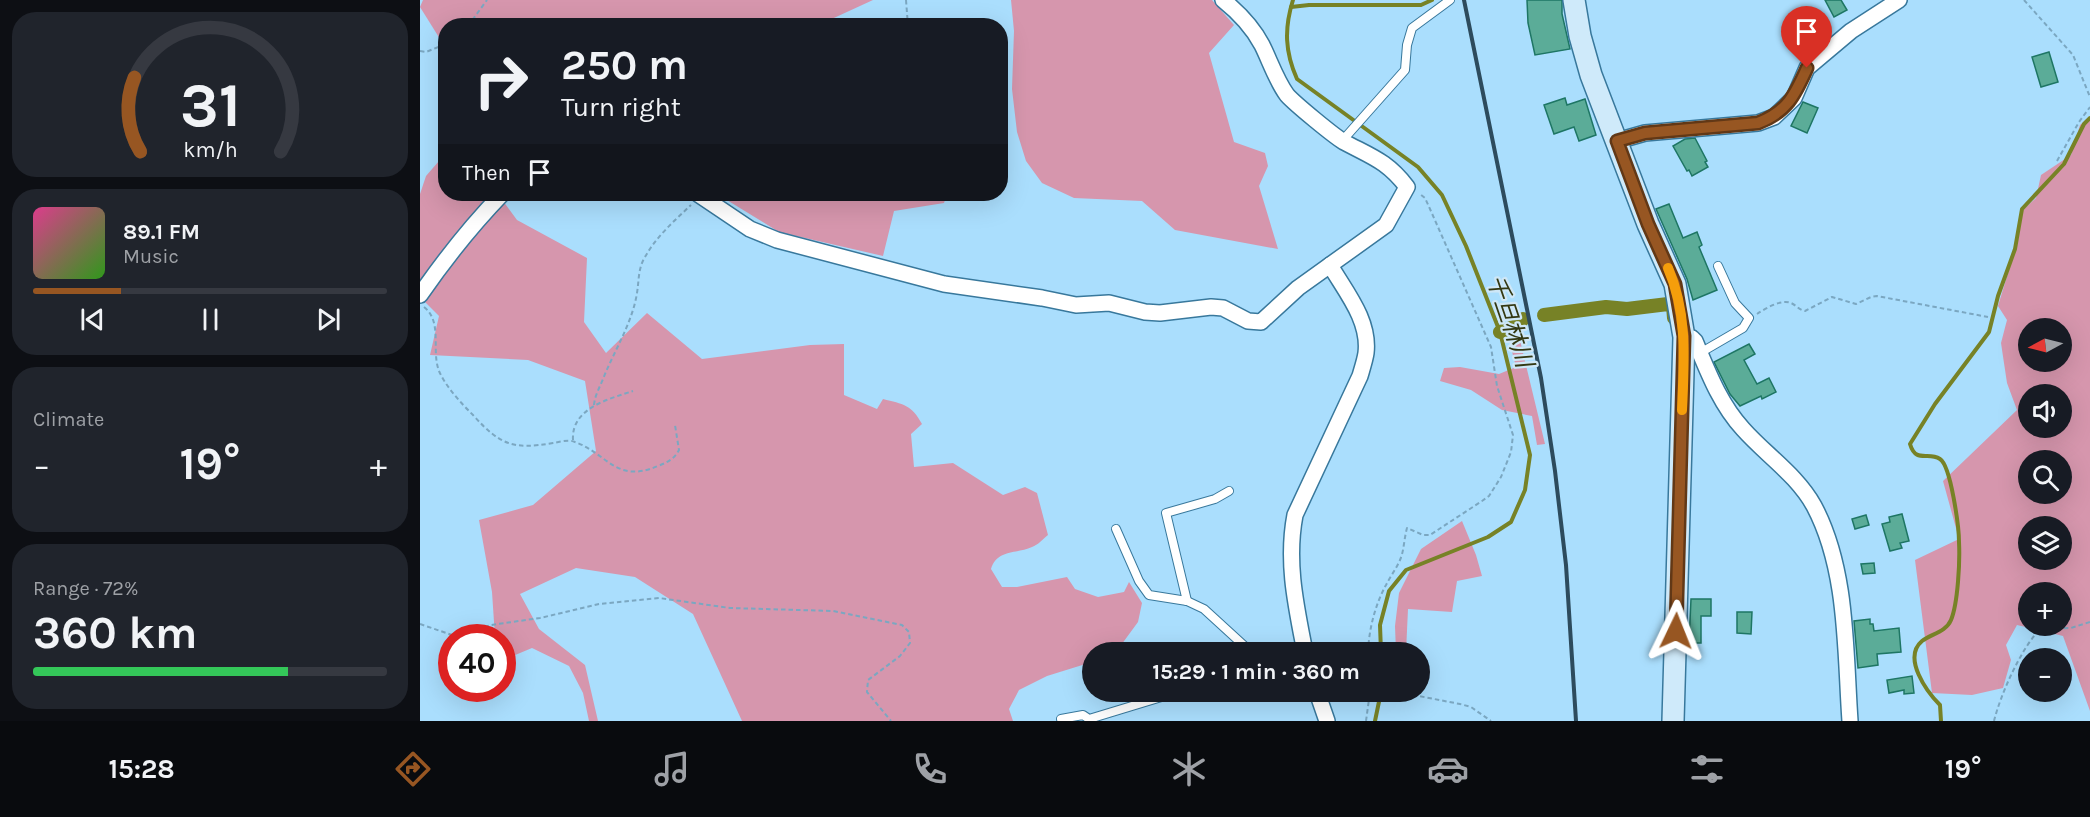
<!DOCTYPE html>
<html lang="en">
<head>
<meta charset="utf-8">
<style>
	:root { --surface:#171b24; --page:#20242c; --text:#f1f3f6; --muted:#9ea1a6; --line:#363941; --accent:#975622 }
	body { margin:0; font-family:Karla,"Noto Sans JP",sans-serif; background:var(--page); color:var(--text); height:100vh; display:flex; flex-direction:column; font-size:22px; white-space:nowrap }
	* { box-sizing:border-box; margin:0 }
	p { font-size:20px; color:var(--muted) }
	.icon { flex:none; width:33px; height:33px; fill:none; stroke:currentColor; stroke-width:2; stroke-linecap:round; stroke-linejoin:round }
	.map { position:relative; flex:1; overflow:hidden }
	.side { display:flex; flex-direction:column; gap:12px; padding:12px; background:#0d0f14; width:420px }
	.side>* { flex:none }
	.hud { position:absolute; left:18px; top:18px; width:570px; height:183px; border-radius:24px; box-shadow:0 6px 24px #0002; background:#171b24; color:var(--text); overflow:hidden }
	.needle { width:39px; rotate:263deg }
	.tools { position:absolute; left:1598px; top:318px; display:grid; gap:12px }
	.tools a { display:grid; place-items:center; width:54px; height:54px; border-radius:50%; background:var(--surface); box-shadow:0 6px 24px #0002; font-size:30px }
	.speed { position:absolute; left:18px; top:624px; display:flex; gap:12px; font-size:30px; font-weight:700; text-align:center }
	.speed>* { display:grid; place-content:center; width:78px; height:78px; border-radius:50%; background:var(--surface); box-shadow:0 6px 24px #0002; line-height:1 }
	.speed .limit { border:9px solid #d22; background:#fff; color:#111 }
	.pin { position:absolute; display:grid; place-items:center; width:51px; height:51px; color:#fff; margin:-62px -26px; border-radius:50% 50% 50% 0; rotate:-45deg; box-shadow:0 0 6px #0007 }
	.pin .icon { rotate:45deg }
	.me { position:absolute; width:66px; margin:-33px; rotate:2deg; stroke-linejoin:round; filter:drop-shadow(0 0 4px #0008) }
	.turn { display:flex; align-items:center; gap:21px; height:126px; padding:0 24px; font-size:27px }
	.turn .icon { width:78px; height:78px; stroke-width:2.5 }
	.turn b { display:block; font-size:42px; line-height:51px }
	.then { display:flex; align-items:center; height:57px; padding:0 24px; background:#0003; gap:12px; font-size:22px }
	.big { font-size:45px; font-weight:700; line-height:1.1 }
	.side .card { flex:1; display:flex; flex-direction:column; justify-content:center; gap:9px; min-width:0; padding:0 21px; border-radius:24px; background:var(--page) }
	.side .dial { align-items:center; gap:0 }
	.dial svg { height:156px; overflow:visible; fill:none; stroke:var(--line); stroke-width:7; stroke-linecap:round; text-anchor:middle }
	.dial text { fill:var(--text); stroke:none }
	.song { display:flex; align-items:center; gap:18px }
	.cover { width:72px; height:72px; border-radius:9px; background:linear-gradient(135deg,hsl(330 70% 55%),hsl(110 70% 35%)) }
	.played { height:6px; border-radius:3px; background:linear-gradient(90deg,var(--accent) 25%,var(--line) 25%) }
	.keys { display:flex; justify-content:space-around; direction:ltr }
	.heat { display:flex; justify-content:space-between; align-items:center; font-size:33px; direction:ltr }
	.charge { height:9px; border-radius:4px; background:linear-gradient(90deg,#34c759 72%,var(--line) 0) }
	.trip { position:absolute; left:662px; top:642px; width:348px; height:60px; border-radius:30px; background:var(--surface); box-shadow:0 6px 24px #0002; font-weight:700; line-height:60px; text-align:center }
	.menu { display:flex; height:96px; justify-content:space-around; align-items:center; background:#090b0e; color:var(--muted) }
	.menu .icon { width:42px; height:42px }
	.menu .selected { color:var(--accent) }
	.menu b { font-size:27px; color:var(--text) }
	main { display:flex; flex:1; min-height:0 }
	.map>svg:first-child { display:block }
	.green { fill:#d696ad; fill-rule:evenodd }
	.lines { fill:none; stroke-linecap:round; stroke-linejoin:round }
	.stream { stroke:#778226; stroke-width:4 }
	.canal { stroke:#778226; stroke-width:14 }
	.building { fill:#5bac98; stroke:#1e7664; stroke-width:1.5 }
	.lane-casing { stroke:#38789c; stroke-width:10 }
	.street-casing { stroke:#38789c; stroke-width:18 }
	.secondary-casing { stroke:#38789c; stroke-width:24 }
	.path { stroke:#7ba7c1; stroke-width:2; stroke-dasharray:4.5 3; stroke-linecap:butt }
	.lane { stroke:#fff; stroke-width:8 }
	.street { stroke:#fff; stroke-width:15 }
	.secondary { stroke:#cfeafa; stroke-width:21 }
	.rail { stroke:#2d4b5d; stroke-width:4 }
	.route-casing { stroke:#623816; stroke-width:15 }
	.route { stroke:#975622; stroke-width:10 }
	.slow { stroke:#f59e0b; stroke-width:10 }
	.labels { text-anchor:middle; dominant-baseline:central; stroke-width:4.5; stroke-linejoin:round; paint-order:stroke }
	.water-label { font-size:24px; font-style:italic; fill:#333812; stroke:#cee7f7 }
</style>
</head>
<body>
<main>
<section class="side">
<div class="card dial"><svg viewBox="0 0 100 80">
<path d="M14 69A42 42 0 1 1 86 69"/>
<path d="M14 69A42 42 0 0 1 11 31" stroke="#975622"/>
<text x="50" y="56" font-size="32" font-weight="700">31</text>
<text x="50" y="72" font-size="11">km/h</text>
</svg></div>
<div class="card">
<div class="song"><i class="cover"></i><div><b>89.1 FM</b><p>Music</p></div></div>
<div class="played"></div>
<div class="keys"><svg class="icon" aria-label="previous" viewBox="0 0 24 24"><path d="M18 5L8 12l10 7zM5 5v14"/></svg><svg class="icon" aria-label="pause" viewBox="0 0 24 24"><path d="M8 5v14M16 5v14"/></svg><svg class="icon" aria-label="next" viewBox="0 0 24 24"><path d="M6 5l10 7-10 7zM19 5v14"/></svg></div>
</div>
<div class="card"><p>Climate</p>
<div class="heat"><a>−</a><b class="big">19°</b><a>+</a></div>
</div>
<div class="card"><p>Range · 72%</p><b class="big">360 km</b><div class="charge"></div></div>
</section>
<div class="map">
<svg width="1670" height="721" viewBox="0 0 1670 721">
	<rect width="100%" height="100%" fill="#aadefd"/>
	<g class="green">
		<polygon points="3,0 453,0 403,23 401,25 26,26 25,47 0,7"/>
		<polygon points="591,0 792,0 814,25 789,53 814,142 845,153 848,166 839,186 858,249 755,230 722,201 654,198 622,183 606,161 597,132 592,89 594,31"/>
		<path d="M1670 116V711L1643 636 1597 625 1586 645 1591 660 1583 688 1552 695 1512 693 1495 560 1539 539 1523 481 1597 410 1587 383 1581 343 1587 320 1578 306 1598 240 1603 210 1616 198 1621 175 1651 155 1660 125ZM1641 328V362H1608V328ZM1608 394H1641V428H1608ZM1608 460H1641V494H1608ZM1641 526V560H1608V526ZM1641 592V626H1608V592Z"/>
		<path d="M25 154 26 194H78L97 220 167 258 164 322 186 353 227 313 282 359 390 345 424 344V395L457 409 463 399C483 404 492 405 502 424L491 434 494 467 533 463 583 495 605 487 617 493 628 535C623 539 618 545 612 547 597 554 577 549 571 569L582 587H597L647 577 655 589 678 597 704 592 709 582 722 603 718 622 696 652H672V662L627 676 599 690 589 709 593 721H322L273 614 215 577 156 568 100 594 119 629 165 665 178 721H169L163 693 149 666 112 648 83 660 82 638 75 637 72 592 59 520 113 505 176 451 165 381 108 360 10 355 19 316 0 297V194L6 176Z"/>
		<polygon points="297,194 527,194 524,203 474,211 463,256 359,232"/>
		<polygon points="1098,332 1125,444 1117,445 1112,416 1082,410 1051,390 1020,381 1024,368 1040,367 1079,374 1096,367 1088,336"/>
		<polygon points="1042,521 1056,555 1062,576 1037,581 1032,612 988,609 986,652 976,652 975,626 979,593 1001,549"/>
	</g>
	<g class="lines">
		<g class="stream">
			<path d="M873 0C864 29 865 52 877 79L998 167 1022 195 1046 246 1080 332 1110 455 1105 490 1091 522 1068 537 986 570 969 591 960 625 961 652"/>
			<polyline points="871,7 889,5 1001,5 1012,0"/>
			<polyline points="955,721 961,692"/>
			<path d="M1521 721 1520 705C1507 692 1482 658 1502 641 1511 634 1526 632 1531 620 1538 603 1540 561 1539 542 1539 528 1531 466 1520 459 1508 451 1496 464 1490 444L1515 404 1569 332 1578 296 1595 249 1602 209 1644 164 1664 124 1670 118"/>
		</g>
		<g class="canal">
			<polyline points="1124,315 1186,307 1207,309 1248,304 1253,306 1254,318"/>
			<polyline points="1080,332 1096,326 1103,319"/>
		</g>
	</g>
	<g class="building">
		<polygon points="1107,0 1142,0 1142,14 1150,49 1115,55 1108,23"/>
		<polygon points="1405,0 1421,0 1427,10 1414,17"/>
		<polygon points="1629,52 1638,82 1621,87 1612,57"/>
		<polygon points="1145,98 1147,105 1165,99 1176,135 1159,141 1154,127 1134,134 1124,105"/>
		<polygon points="1383,102 1398,108 1387,133 1371,126"/>
		<polygon points="1275,138 1287,161 1285,162 1288,167 1272,176 1269,170 1267,171 1253,146 1265,139"/>
		<polygon points="1249,204 1263,238 1277,232 1282,245 1279,247 1297,290 1273,300 1267,279 1236,209"/>
		<polygon points="1329,344 1335,354 1324,360 1337,384 1349,378 1356,392 1342,399 1341,396 1320,406 1310,394 1294,362"/>
		<polygon points="1482,514 1489,541 1480,543 1482,548 1470,551 1462,524 1470,522 1469,517"/>
		<polygon points="1446,515 1449,525 1435,529 1432,519"/>
		<polygon points="1454,563 1455,573 1443,574 1441,564"/>
		<polygon points="1271,599 1291,599 1291,616 1281,616 1281,643 1269,643"/>
		<polygon points="1317,612 1332,612 1331,634 1317,633"/>
		<polygon points="1450,619 1450,624 1453,624 1454,631 1479,628 1481,652 1457,654 1458,665 1438,668 1434,621"/>
		<polygon points="1492,676 1494,693 1484,694 1484,690 1469,693 1467,680"/>
	</g>
	<g class="lines">
		<g class="lane-casing">
			<g id="lane">
				<polyline points="922,141 985,70 987,45 992,28 1030,0"/>
				<polyline points="1280,353 1323,328 1329,318 1315,303 1298,266"/>
				<polyline points="696,529 719,581 729,595 767,601 784,609 831,652"/>
				<polyline points="767,601 746,513 795,499 809,491"/>
				<polyline points="641,719 663,715 669,719 758,692"/>
			</g>
		</g>
		<g class="street-casing">
			<g id="street">
				<polyline points="1197,141 1225,133 1338,123 1354,117 1374,98 1387,68 1431,31 1479,0"/>
				<path d="M278 194 330 229 357 240 524 284 622 298 656 305 689 303 725 312 740 313 791 307 803 308 828 321 841 322 878 288 966 225 987 187C967 161 952 157 924 142 914 136 875 104 867 95 856 80 850 61 842 45 833 28 818 12 803 0"/>
				<path d="M0 295C25 259 51 226 82 194"/>
				<path d="M1264 337 1272 338 1275 341C1288 372 1300 404 1323 429 1346 455 1377 475 1394 506 1428 570 1425 651 1430 721"/>
				<path d="M885 652C876 606 866 562 875 515L940 376C942 369 945 360 946 353 950 320 925 291 910 265"/>
				<polyline points="897,692 907,721"/>
			</g>
		</g>
		<g class="secondary-casing">
			<polyline id="secondary" points="1154,0 1160,36 1171,75 1228,224 1255,284 1264,337 1253,721"/>
		</g>
		<g class="path">
			<polyline points="486,0 488,26"/>
			<polyline points="1604,0 1653,55 1670,97"/>
			<polyline points="48,26 67,0"/>
			<polyline points="0,51 6,52 26,44"/>
			<polyline points="1637,161 1659,122 1670,107"/>
			<path d="M4 307C23 322 11 350 19 371 26 387 41 403 53 415 80 445 93 450 133 443 140 442 149 439 155 442 188 454 196 484 238 466 248 462 254 459 259 450L255 425"/>
			<path d="M1337 314C1346 308 1361 299 1371 303 1376 305 1379 310 1385 311L1412 297 1436 304 1451 297 1457 296 1568 317"/>
			<path d="M174 405C175 395 179 389 183 379 194 351 212 324 217 293 219 281 218 268 225 257 236 237 254 221 271 205"/>
			<path d="M153 440C151 408 189 399 213 391"/>
			<polyline points="0,624 32,635 44,634 71,625 120,618 179,604 239,598 310,608 413,611 482,625 489,632 490,643 480,656 448,680 447,692 471,721"/>
			<path d="M948 652C949 629 955 605 966 585 970 577 976 569 980 560 984 551 984 539 987 528L1003 535H1010L1062 501 1069 496 1081 477 1091 452 1093 435 1077 386 1071 347 1010 209 1005 198 1000 194"/>
			<polyline points="978,692 1040,704 1051,707 1071,721"/>
			<polyline points="946,721 950,692"/>
			<path d="M1574 721C1581 693 1601 649 1620 629L1651 628 1670 622"/>
		</g>
		<use href="#lane" class="lane"/>
		<use href="#street" class="street"/>
		<use href="#secondary" class="secondary"/>
		<polyline class="rail" points="1044,0 1121,378 1135,471 1146,565 1156,721"/>
	</g>
	<g class="lines">
		<g class="route-casing">
			<path id="route" d="M1256 631 1264 336 1255 284 1228 224 1197 141 1225 133 1338 123C1367 112 1375 95 1387 68"/>
		</g>
		<use href="#route" class="route"/>
		<path class="slow" d="M1248 268C1268 314 1264 362 1262 410"/>
	</g>
	<g class="labels">
		<g class="water-label">
			<text transform="translate(1090 321) rotate(71)">千旦林川</text>
		</g>
	</g>
</svg>
<div class="tools">
<a><svg class="needle" viewBox="-14 -14 28 28"><path d="M0-13l5 13h-10z" fill="#e53935"/><path d="M0 13l5-13h-10z" fill="#9ea1a6"/></svg></a>
<a><svg class="icon" aria-label="sound" viewBox="0 0 24 24"><path d="M4 9h4l5-4v14l-5-4H4zM17 9q2 3 0 6"/></svg></a>
<a><svg class="icon" aria-label="search" viewBox="0 0 24 24"><circle cx="10" cy="10" r="6"/><path d="M15 15l6 6"/></svg></a>
<a><svg class="icon" aria-label="layers" viewBox="0 0 24 24"><path d="M12 4l9 5-9 5-9-5zM3 14l9 5 9-5"/></svg></a>
<a>+</a>
<a>−</a>
</div>
<div class="speed"><div class="limit">40</div></div>
<div class="pin" style="left:1387px;top:68px;background:#d93025"><svg class="icon" aria-label="arrive" viewBox="0 0 24 24"><path d="M6 21V4h12l-3 4 3 4H6"/></svg></div>
<svg class="me" style="left:1256px;top:631px" viewBox="-20 -20 40 40"><path d="M0-17L14 15 0 8-14 15z" fill="#975622" stroke="#fff" stroke-width="4"/></svg>
<div class="trip">15:29 · 1 min · 360 m</div>
<div class="hud">
<div class="turn"><svg class="icon" aria-label="right" viewBox="0 0 24 24"><path d="M7 20v-9h11M14 6l5 5-5 5"/></svg><div><b>250 m</b>Turn right</div></div>
<div class="then">Then<svg class="icon" aria-label="arrive" viewBox="0 0 24 24"><path d="M6 21V4h12l-3 4 3 4H6"/></svg></div>
</div>
</div>
</main>
<nav class="menu">
<b>15:28</b>
<svg class="icon selected" aria-label="directions" viewBox="0 0 24 24"><path d="M12 3l9 9-9 9-9-9zM9 14v-3h6M13 9l2 2-2 2"/></svg>
<svg class="icon" aria-label="music" viewBox="0 0 24 24"><path d="M9 18V5l10-2v13"/><circle cx="6" cy="18" r="3"/><circle cx="16" cy="16" r="3"/></svg>
<svg class="icon" aria-label="phone" viewBox="0 0 24 24"><path d="M5 4h4l2 5-3 2q2 4 5 5l2-3 5 2v4C11 20 4 13 5 4z"/></svg>
<svg class="icon" aria-label="climate" viewBox="0 0 24 24"><path d="M12 3v18M4 7l16 10M4 17L20 7"/></svg>
<svg class="icon" aria-label="car" viewBox="0 0 24 24"><path d="M5 17H2v-5l4-1 3-4h7l3 4 3 1v5h-3M9 17h6M6 11h13"/><circle cx="7" cy="17" r="2"/><circle cx="17" cy="17" r="2"/></svg>
<svg class="icon" aria-label="filters" viewBox="0 0 24 24"><path d="M4 7h16M4 17h16"/><circle cx="9" cy="7" r="2"/><circle cx="15" cy="17" r="2"/></svg>
<b>19°</b>
</nav>
</body>
</html>
